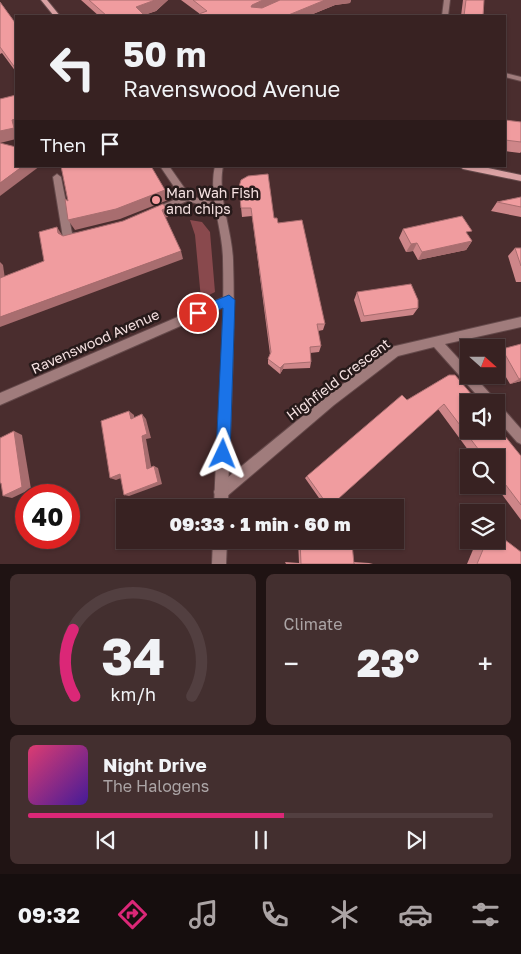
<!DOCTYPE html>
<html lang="en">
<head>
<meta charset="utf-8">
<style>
	:root { --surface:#382222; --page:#432f2f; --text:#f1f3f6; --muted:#aba4a5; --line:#523f40; --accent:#db2777 }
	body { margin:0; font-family:"Golos Text",sans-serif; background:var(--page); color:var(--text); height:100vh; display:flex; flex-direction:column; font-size:19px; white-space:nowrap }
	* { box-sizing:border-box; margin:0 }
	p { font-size:16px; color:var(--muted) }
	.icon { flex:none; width:28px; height:28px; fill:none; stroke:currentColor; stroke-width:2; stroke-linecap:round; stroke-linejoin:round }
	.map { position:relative; height:564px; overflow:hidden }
	.sheet { display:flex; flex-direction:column; gap:10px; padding:10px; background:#1f1313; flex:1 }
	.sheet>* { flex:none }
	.guide { position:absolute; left:15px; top:15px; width:491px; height:152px; border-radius:0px; box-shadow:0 1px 4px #0004,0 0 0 1px var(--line); background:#382222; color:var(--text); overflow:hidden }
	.needle { width:32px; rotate:111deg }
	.fabs { position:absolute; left:460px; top:339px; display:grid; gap:10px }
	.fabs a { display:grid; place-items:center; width:45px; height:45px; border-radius:0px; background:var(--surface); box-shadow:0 1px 4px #0004,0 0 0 1px var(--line); font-size:25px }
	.speed { position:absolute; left:15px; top:484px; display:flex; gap:10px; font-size:25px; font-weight:700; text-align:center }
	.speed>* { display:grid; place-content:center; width:65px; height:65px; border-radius:50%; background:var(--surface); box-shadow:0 1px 4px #0004,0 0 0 1px var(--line); line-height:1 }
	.speed .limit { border:8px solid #d22; background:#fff; color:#111 }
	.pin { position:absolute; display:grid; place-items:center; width:42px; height:42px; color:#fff; margin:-21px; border:2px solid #fff; border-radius:50%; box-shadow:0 1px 5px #0007 }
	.me { position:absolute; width:55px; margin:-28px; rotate:2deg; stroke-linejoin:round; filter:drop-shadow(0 0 4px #0008) }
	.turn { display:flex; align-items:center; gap:18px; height:105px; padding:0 25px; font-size:22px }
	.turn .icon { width:65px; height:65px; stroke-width:2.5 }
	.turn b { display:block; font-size:35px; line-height:42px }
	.then { display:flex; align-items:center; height:48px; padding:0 25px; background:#0003; gap:10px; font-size:19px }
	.big { font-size:38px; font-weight:800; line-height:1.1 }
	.sheet .widget { flex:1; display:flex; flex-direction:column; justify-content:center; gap:8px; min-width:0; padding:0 18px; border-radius:8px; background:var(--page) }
	.sheet .dial { align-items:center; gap:0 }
	.dial svg { height:130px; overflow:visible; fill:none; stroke:var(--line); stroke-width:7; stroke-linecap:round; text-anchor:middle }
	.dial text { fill:var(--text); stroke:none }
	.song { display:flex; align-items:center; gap:15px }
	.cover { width:60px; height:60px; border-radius:8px; background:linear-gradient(135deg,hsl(340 70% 55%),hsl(260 70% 35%)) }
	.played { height:5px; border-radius:2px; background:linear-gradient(90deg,var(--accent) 55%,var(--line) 55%) }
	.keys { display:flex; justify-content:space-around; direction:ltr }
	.heat { display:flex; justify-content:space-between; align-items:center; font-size:28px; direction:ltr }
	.sheet .tiles { flex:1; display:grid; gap:10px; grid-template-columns:1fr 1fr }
	.widget:last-child { grid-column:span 2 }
	.trip { position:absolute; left:116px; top:499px; width:288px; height:50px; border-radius:0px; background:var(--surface); box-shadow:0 1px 4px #0004,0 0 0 1px var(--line); font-weight:800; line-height:50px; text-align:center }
	.dock { display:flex; height:80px; justify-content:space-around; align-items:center; background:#160e0e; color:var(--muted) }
	.dock .icon { width:35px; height:35px }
	.dock .selected { color:var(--accent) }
	.dock b { font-size:22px; color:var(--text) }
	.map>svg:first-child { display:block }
	.green { fill:#89494d }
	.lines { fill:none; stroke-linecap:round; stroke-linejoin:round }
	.service-casing { stroke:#654a4b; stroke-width:2 }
	.minor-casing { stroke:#654a4b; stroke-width:2 }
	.tertiary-casing { stroke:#654a4b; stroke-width:2 }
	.secondary-casing { stroke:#654a4b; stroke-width:2 }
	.service { fill:#a07c7c; fill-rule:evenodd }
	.minor { fill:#a07c7c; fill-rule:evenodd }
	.tertiary { fill:#a07c7c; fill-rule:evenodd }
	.secondary { fill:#dba2a4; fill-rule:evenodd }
	.wall { fill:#ce8689 }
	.shaded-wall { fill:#a86d6f }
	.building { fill:#f09c9f; stroke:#a86d6f }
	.route { fill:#1a73e8; stroke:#114b97 }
	.poi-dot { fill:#f59b9e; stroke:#271a1a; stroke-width:2 }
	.labels { text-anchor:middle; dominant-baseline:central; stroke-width:5; stroke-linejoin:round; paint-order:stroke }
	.poi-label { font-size:14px; fill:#f5e1e1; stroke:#271a1a; text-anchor:start }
	.street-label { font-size:14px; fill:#f5e1e1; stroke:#271a1a }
</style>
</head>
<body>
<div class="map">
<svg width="521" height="564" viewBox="0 0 521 564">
	<rect width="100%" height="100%" fill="#4a2d2e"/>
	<polygon class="green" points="190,220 202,222 210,232 215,292 201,299 195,235"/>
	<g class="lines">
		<g class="service-casing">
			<g id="service">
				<polygon points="160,166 169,166 190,196 223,205 224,207 223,209 220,210 187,201 156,214 150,214 149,212 150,210 181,197"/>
				<polygon points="57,174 61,177 72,233 80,233 82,236 80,239 68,242 63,238 53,177"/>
			</g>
		</g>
		<g class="minor-casing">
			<g id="minor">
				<polygon points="444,0 450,0 448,16 442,16"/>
				<polygon points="505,73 521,77 521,81 505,77"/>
				<polygon points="229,295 233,297 234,300 233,303 0,405 0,393"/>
				<polygon points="521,317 521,327 445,344 469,370 469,375 473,375 494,398 496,402 483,402 434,347 398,356 334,405 226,497 221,499 216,497 214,492 216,487 326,397 391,347"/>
				<polygon points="496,403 500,405 521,429 521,444 517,442 496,418"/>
			</g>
		</g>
		<g class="tertiary-casing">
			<g id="tertiary">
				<path d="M215 166H223C217 197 232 229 233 260 236 343 229 425 228 508H214C217 425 225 343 223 260 223 229 208 197 215 166Z"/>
				<polygon points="213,540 227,540 226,564 212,564"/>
			</g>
		</g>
		<g class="secondary-casing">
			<g id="secondary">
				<polygon points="41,0 47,0 60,16 54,16"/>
				<polygon points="459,166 479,166 521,175 521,181 463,169"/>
			</g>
		</g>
		<use href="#service" class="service"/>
		<use href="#minor" class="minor"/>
		<use href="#tertiary" class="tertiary"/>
		<use href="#secondary" class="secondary"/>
	</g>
	<g class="wall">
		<polygon points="81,0 168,0 156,11 144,15 144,16 99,16"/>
		<polygon points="181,0 351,0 350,3 335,5 308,16 199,16 199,14 200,14"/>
		<polygon points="463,0 484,0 483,16 461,16"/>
		<polygon points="0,2 16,24 16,72 2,53 0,54"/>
		<polygon points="505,120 521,122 521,152 520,153 505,151"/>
		<polygon points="239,187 278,223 325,324 323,330 318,331 321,346 319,352 310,353 311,362 310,368 283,369 280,374 268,364 268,359 270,354 252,216 242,217"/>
		<polygon points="521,197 521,217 491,211 497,202"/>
		<polygon points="403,229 468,235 472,241 466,250 418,260 413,251 406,252 399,238"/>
		<polygon points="515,248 521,248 521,282 516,282 508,256"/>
		<polygon points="357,292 418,308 413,315 361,322 354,300"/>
		<polygon points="521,344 521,381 510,384 496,360 496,353 502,349"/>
		<polygon points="449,375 521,456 521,520 495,485 496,485 496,458 474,458 438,409 329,507 326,508 305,478 307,476 407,400"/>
		<polygon points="298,540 337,540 354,562 369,563 373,564 286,564 285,562 299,563"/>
		<polygon points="477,540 496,540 521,564 467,564"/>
	</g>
	<g class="shaded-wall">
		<polygon points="155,0 168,0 156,11 144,15 144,16 137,16 136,7"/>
		<polygon points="263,0 286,0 252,14 251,7 252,5"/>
		<polygon points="325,0 351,0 350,3 335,5 308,16 286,16"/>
		<polygon points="16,119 16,139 0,143 0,131 12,120"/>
		<polygon points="23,166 40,166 0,196 0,183"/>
		<polygon points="165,190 168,200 120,219 75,230 68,220"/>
		<polygon points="166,208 168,217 164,218 162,210"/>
		<polygon points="57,227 62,235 58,233"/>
		<polygon points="472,241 466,250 418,260 422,252"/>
		<polygon points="417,243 413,251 406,252 411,244"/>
		<polygon points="181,251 183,259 0,327 0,317"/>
		<polygon points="0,262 3,265 6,286 0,280"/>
		<polygon points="284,364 283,369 280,374 280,368"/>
		<polygon points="521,378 521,381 510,384 519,379"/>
		<polygon points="129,411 134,415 135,423 131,419"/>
		<polygon points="142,414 146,419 151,438 146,439 152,471 147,469 142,436"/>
		<polygon points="14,431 22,435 31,489 12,498 3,496"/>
		<polygon points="154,466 158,468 162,484 129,496 124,495"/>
		<polygon points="120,474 126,476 116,480 110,478"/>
	</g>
	<g class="building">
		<polygon points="89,0 155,0 136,7 143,14 137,16 107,16"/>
		<polygon points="193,0 263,0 252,5 251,7 262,8 280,0 325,0 286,16 202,16 199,14 207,11"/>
		<polygon points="466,0 484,0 483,16 464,16"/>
		<polygon points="0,2 16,24 16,69 0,47"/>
		<polygon points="16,95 16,119 12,120 14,128 0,131 0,99"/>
		<polygon points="505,120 521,122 521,142 505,140"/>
		<polygon points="0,143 16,147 16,166 23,166 0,183"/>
		<polygon points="61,166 151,166 165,190 116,209 68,220 65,199 68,201"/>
		<polygon points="268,174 274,218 277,218 278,223 302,220 325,324 317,324 321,346 310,347 311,362 284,364 280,368 268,359 271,352 251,208 241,208 239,187 241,180 248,176"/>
		<polygon points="521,197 521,207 497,202"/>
		<polygon points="163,204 166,208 162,210 181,251 0,317 0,278 44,261 39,232 57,227 58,233 63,236 123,221"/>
		<polygon points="462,216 472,231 466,232 472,241 422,252 417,243 411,244 403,229"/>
		<polygon points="515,248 521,248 521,266"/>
		<polygon points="411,284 418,300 418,308 364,316 357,292"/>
		<polygon points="521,344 521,378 519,379 502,349"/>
		<polygon points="449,375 455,375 478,402 469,402 469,430 496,430 496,425 521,456 521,505 496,472 496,458 485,458 444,404 329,507 307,476 402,395 407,400"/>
		<polygon points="129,411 131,419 142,414 147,434 142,436 147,469 154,466 158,482 124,495 120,474 110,478 101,421"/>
		<polygon points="14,431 22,487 3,496 1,483 0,483 0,438"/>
		<polygon points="496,533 521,552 521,564 477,564 487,540 496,540"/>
		<polygon points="300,540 337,540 352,544 354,564 355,564 301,564"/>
	</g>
	<polygon class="route" points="229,295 235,300 230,454 228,459 223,461 218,459 216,454 223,308 198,318 192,313 194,309"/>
	<circle class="poi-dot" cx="156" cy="200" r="5"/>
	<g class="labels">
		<g class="poi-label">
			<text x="166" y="192">Man Wah Fish<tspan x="166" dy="16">and chips</tspan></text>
		</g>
		<g class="street-label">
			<text transform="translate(95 341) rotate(-24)">Ravenswood Avenue</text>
			<text transform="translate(338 379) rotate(-37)">Highfield Crescent</text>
		</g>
	</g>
</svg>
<div class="fabs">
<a><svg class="needle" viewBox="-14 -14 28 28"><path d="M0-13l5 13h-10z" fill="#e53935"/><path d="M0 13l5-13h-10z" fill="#aba4a5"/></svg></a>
<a><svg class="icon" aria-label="sound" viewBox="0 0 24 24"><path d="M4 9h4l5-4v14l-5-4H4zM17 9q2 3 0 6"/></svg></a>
<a><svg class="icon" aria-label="search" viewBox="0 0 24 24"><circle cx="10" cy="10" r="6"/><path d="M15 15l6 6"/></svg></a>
<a><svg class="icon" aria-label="layers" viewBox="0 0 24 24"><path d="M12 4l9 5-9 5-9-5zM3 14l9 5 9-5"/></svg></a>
</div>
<div class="speed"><div class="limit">40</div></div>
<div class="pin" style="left:198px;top:313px;background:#d93025"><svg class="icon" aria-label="arrive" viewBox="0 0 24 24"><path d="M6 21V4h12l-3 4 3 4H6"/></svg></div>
<svg class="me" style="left:223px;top:454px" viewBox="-20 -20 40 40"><path d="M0-17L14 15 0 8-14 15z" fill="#1a73e8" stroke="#fff" stroke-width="4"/></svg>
<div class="trip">09:33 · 1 min · 60 m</div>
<div class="guide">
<div class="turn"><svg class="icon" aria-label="left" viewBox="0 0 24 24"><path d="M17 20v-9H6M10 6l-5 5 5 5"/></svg><div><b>50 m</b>Ravenswood Avenue</div></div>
<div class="then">Then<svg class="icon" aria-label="arrive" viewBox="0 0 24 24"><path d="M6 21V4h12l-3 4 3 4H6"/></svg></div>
</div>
</div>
<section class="sheet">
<div class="tiles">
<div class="widget dial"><svg viewBox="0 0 100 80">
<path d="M14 69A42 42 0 1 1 86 69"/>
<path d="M14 69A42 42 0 0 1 13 28" stroke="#db2777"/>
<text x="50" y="56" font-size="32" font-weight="700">34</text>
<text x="50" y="72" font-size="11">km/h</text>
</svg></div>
<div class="widget"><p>Climate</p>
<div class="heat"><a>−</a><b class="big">23°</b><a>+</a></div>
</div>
<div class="widget">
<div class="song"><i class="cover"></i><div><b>Night Drive</b><p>The Halogens</p></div></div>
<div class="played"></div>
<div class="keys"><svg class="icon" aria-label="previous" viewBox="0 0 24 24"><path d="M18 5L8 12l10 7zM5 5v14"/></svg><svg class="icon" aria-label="pause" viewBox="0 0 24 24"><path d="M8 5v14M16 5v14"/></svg><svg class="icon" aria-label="next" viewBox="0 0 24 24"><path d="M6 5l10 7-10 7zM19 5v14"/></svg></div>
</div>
</div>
</section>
<nav class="dock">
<b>09:32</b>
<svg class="icon selected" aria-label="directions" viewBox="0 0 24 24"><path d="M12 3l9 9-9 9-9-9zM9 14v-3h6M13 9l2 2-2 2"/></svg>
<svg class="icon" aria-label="music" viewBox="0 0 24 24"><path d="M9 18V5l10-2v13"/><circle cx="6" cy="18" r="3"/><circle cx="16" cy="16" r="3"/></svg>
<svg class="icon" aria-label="phone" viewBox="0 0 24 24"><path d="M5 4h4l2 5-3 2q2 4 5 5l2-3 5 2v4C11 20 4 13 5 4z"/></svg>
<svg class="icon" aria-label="climate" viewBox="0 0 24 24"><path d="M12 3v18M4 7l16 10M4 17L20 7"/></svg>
<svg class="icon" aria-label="car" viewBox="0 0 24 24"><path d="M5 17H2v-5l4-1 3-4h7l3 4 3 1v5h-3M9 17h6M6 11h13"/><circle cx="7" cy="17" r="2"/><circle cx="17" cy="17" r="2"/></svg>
<svg class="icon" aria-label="filters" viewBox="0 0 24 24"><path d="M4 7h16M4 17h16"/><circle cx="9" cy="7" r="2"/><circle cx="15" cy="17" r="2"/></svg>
</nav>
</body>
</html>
